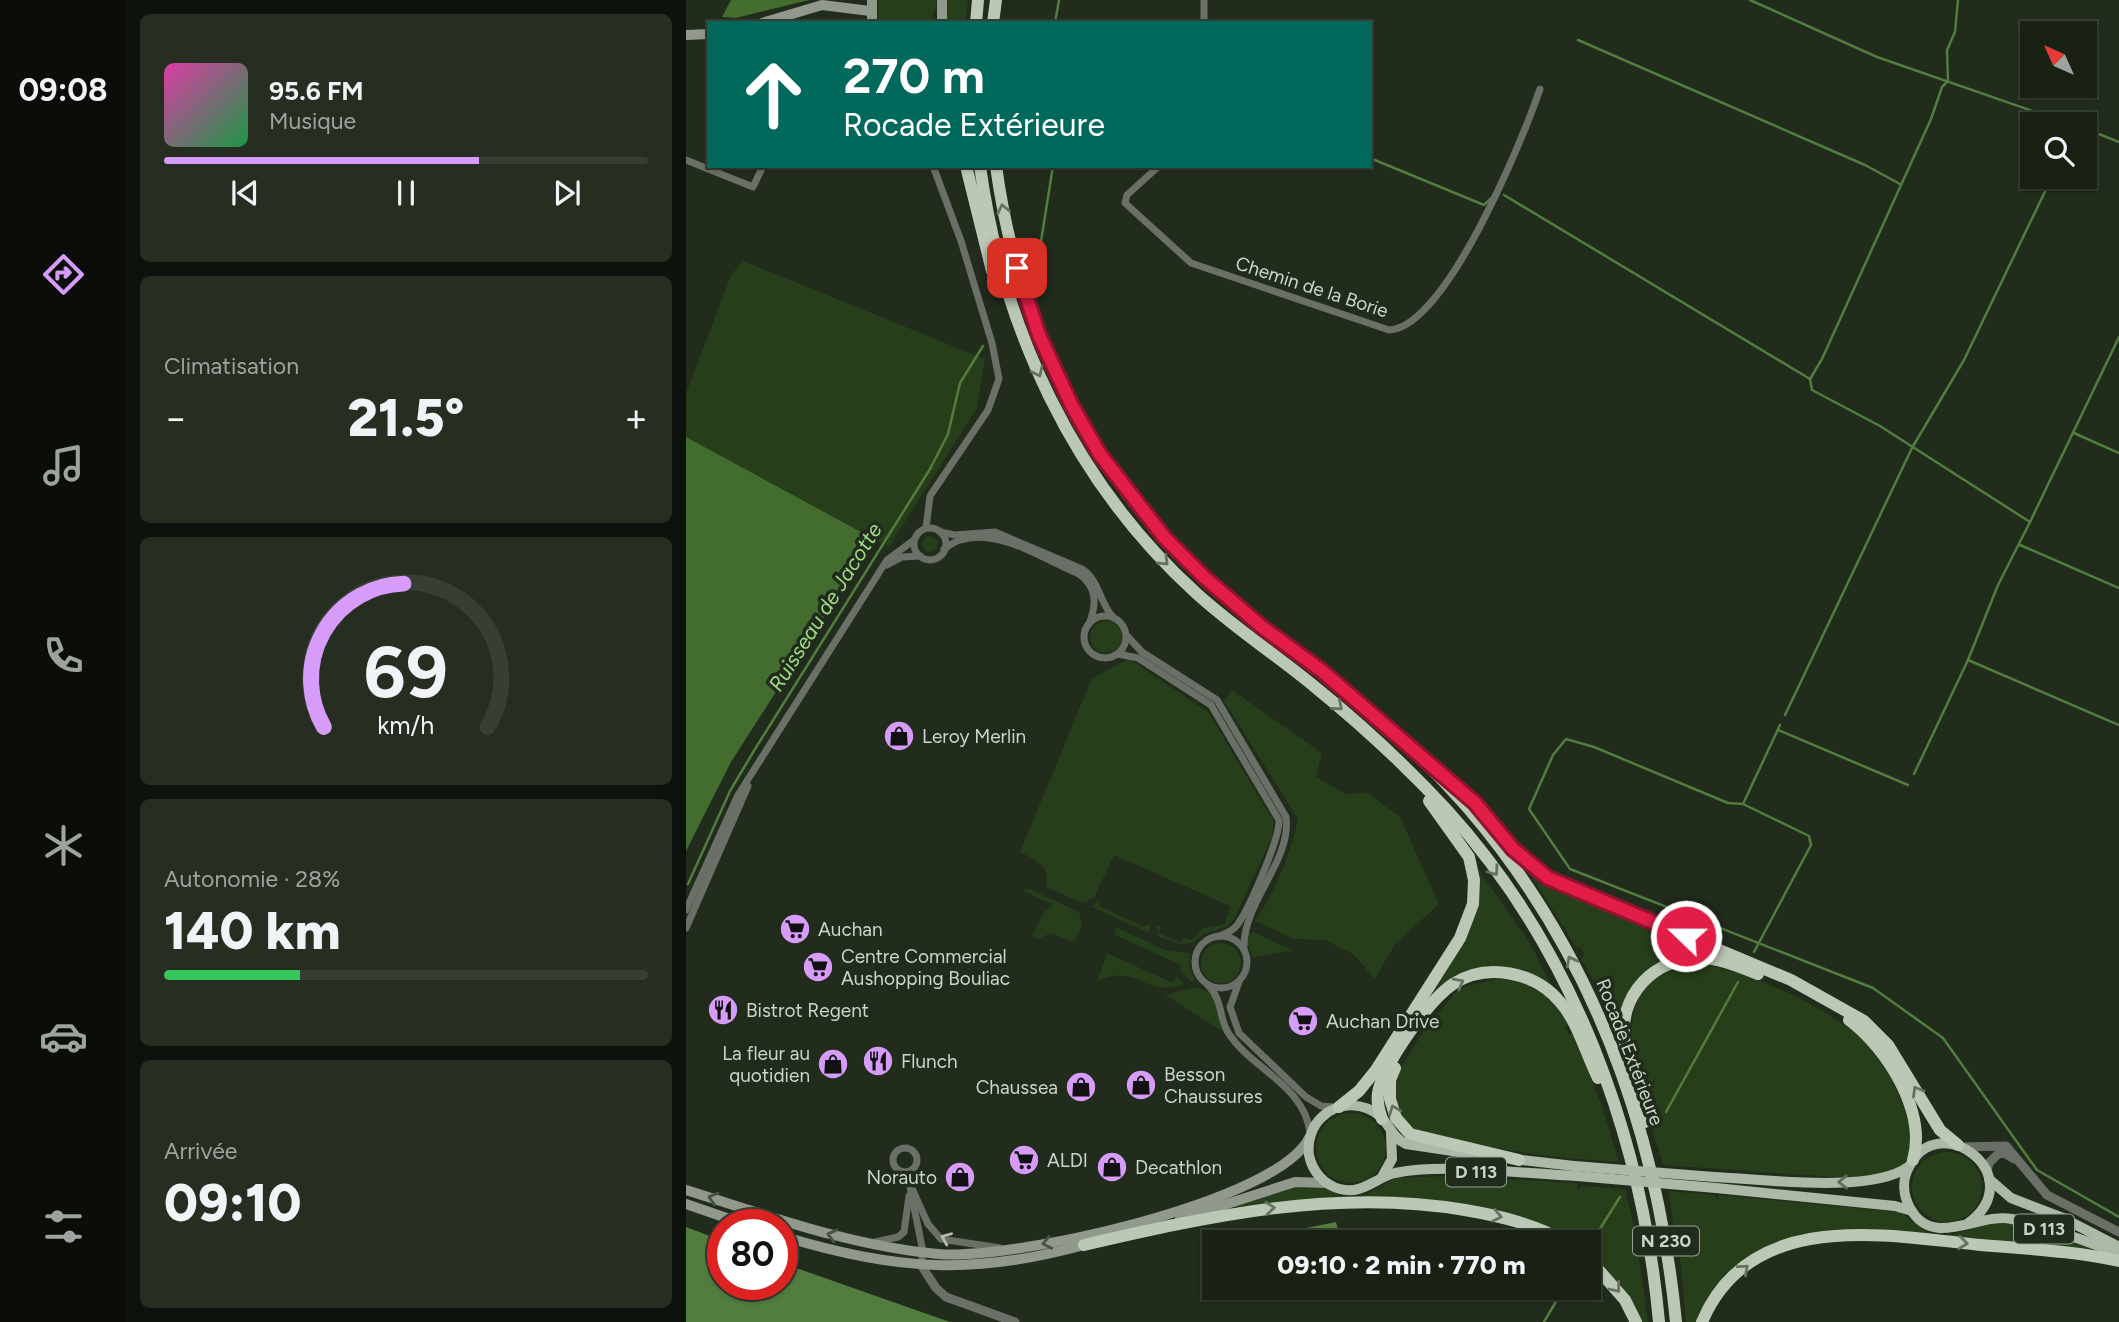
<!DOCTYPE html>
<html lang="fr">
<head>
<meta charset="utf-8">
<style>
	:root { --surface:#192115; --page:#262e22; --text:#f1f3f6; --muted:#9fa3a0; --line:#373e34; --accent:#d79bf9 }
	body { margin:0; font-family:Figtree,sans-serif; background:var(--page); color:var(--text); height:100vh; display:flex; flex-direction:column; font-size:26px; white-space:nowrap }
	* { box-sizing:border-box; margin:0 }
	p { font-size:23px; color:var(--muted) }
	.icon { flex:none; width:38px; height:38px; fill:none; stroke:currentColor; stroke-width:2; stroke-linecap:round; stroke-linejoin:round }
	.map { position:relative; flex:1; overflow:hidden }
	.panel { display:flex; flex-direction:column; gap:14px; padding:14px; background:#0e120c; width:560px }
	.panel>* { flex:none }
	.top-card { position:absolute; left:21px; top:21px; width:665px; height:147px; border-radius:0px; box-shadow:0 2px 5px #0004,0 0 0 2px var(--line); background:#00695c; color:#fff; overflow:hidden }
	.needle { width:46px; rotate:315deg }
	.fabs { position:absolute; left:1334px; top:21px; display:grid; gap:14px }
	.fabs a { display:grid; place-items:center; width:77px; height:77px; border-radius:0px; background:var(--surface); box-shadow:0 2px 5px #0004,0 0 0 2px var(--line); font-size:35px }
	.speed { position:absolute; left:21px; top:1209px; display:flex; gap:14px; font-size:35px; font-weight:700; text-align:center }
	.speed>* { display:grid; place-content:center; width:91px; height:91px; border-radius:50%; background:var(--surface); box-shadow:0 2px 5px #0004,0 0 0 2px var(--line); line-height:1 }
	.speed .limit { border:10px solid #d22; background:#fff; color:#111 }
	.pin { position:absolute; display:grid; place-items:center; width:60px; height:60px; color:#fff; margin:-30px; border-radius:14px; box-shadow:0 4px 10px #0006 }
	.me { position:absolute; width:77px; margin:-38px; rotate:292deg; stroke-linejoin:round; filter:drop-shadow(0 0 5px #0008) }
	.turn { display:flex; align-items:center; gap:24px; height:147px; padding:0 21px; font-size:32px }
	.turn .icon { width:91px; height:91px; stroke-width:2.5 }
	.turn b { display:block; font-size:49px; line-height:60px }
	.big { font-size:52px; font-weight:800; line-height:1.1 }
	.panel .widget { flex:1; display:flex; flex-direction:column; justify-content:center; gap:10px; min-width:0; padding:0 24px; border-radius:10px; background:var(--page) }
	.panel .dial { align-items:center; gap:0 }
	.dial svg { height:182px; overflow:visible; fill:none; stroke:var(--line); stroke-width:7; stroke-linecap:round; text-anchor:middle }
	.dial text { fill:var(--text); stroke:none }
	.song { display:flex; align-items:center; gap:21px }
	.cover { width:84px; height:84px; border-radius:10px; background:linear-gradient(135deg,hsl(320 70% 55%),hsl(140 70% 35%)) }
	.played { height:7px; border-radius:4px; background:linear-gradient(90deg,var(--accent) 65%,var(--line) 65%) }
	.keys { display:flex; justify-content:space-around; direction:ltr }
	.heat { display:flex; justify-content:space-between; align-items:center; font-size:38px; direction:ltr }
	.charge { height:10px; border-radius:5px; background:linear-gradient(90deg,#34c759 28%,var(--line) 0) }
	.trip { position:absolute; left:516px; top:1230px; width:399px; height:70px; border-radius:0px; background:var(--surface); box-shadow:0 2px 5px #0004,0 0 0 2px var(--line); font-weight:800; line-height:70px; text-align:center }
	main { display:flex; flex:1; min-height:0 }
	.dock { display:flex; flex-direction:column; width:126px; justify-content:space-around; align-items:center; background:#0a0d08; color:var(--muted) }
	.dock .icon { width:49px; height:49px }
	.dock .on { color:var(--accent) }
	.dock b { font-size:32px; color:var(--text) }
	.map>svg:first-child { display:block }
	.green { fill:#263e1a }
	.forest { fill:#436d2f }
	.water { fill:#527d3f }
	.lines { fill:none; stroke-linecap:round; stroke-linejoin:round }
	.stream { stroke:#527d3f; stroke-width:2.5 }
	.minor { stroke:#6a7068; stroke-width:7 }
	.tertiary { stroke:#6a7068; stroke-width:9 }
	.secondary { stroke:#90998c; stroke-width:10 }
	.primary { stroke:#adb9a8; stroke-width:10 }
	.trunk { stroke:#bac8b5; stroke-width:12 }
	.primary-bridge { stroke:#adb9a8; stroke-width:10 }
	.oneway { stroke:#667261 }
	.oneway2 { stroke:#606b5b }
	.oneway3 { stroke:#485243 }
	.oneway4 { stroke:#b4bcb2 }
	.route-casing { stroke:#92132f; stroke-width:18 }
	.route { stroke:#e11d48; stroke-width:12 }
	.labels { text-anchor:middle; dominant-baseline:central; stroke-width:7; stroke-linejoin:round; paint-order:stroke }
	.shield { fill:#212c1c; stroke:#99a296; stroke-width:2 }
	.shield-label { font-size:18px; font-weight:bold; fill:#cdd5cb }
	.street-label { font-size:19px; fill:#cdd5cb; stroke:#212c1c }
	.poi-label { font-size:19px; fill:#cdd5cb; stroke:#212c1c; text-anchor:start }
	.water-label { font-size:21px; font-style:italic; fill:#9edb83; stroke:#212c1c }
</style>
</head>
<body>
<main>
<nav class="dock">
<b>09:08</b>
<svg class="icon on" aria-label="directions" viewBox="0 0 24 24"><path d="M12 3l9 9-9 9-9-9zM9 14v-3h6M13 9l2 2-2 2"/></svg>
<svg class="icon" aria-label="music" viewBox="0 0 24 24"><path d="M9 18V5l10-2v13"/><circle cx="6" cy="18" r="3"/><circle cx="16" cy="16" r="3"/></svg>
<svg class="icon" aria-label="phone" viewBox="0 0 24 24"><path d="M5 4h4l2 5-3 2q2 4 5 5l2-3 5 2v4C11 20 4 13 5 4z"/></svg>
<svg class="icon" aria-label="climate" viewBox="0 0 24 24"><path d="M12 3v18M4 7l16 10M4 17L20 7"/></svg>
<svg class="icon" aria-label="car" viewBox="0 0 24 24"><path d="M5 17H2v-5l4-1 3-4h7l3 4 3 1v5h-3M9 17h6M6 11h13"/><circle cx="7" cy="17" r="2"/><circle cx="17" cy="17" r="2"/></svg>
<svg class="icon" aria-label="filters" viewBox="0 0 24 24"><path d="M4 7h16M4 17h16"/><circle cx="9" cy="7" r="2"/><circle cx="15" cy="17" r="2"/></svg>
</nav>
<section class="panel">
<div class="widget">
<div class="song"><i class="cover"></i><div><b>95.6 FM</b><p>Musique</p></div></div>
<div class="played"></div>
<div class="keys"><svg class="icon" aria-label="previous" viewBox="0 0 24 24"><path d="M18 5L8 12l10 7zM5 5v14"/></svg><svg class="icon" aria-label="pause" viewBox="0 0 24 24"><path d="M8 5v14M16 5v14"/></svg><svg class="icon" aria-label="next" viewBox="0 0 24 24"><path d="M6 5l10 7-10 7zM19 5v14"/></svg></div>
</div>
<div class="widget"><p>Climatisation</p>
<div class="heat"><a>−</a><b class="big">21.5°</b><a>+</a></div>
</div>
<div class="widget dial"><svg viewBox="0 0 100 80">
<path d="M14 69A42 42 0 1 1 86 69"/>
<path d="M14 69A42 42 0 0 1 49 6" stroke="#d79bf9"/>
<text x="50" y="56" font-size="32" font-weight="700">69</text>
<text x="50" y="72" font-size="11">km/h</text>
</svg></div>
<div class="widget"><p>Autonomie · 28%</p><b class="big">140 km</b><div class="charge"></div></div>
<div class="widget"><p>Arrivée</p><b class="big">09:10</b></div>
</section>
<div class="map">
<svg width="1433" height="1322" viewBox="0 0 1433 1322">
	<rect width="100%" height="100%" fill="#212c1c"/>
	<g class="green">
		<polygon points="192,0 250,0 251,2 245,23 192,23"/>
		<polygon points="261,0 282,0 279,23 261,23"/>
		<polygon points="57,261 299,359 291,408 203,547 0,437 0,393 45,275"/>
		<circle cx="244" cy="544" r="8"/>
		<circle cx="420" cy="637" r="16"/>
		<path d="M443 659 522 712 588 822 586 837 548 919 541 926 518 934 507 943 493 944 472 936 470 925 475 927 472 933 495 943 498 937 505 940 518 928 539 924 544 906 428 855 408 898 397 903 360 887C364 865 351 861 334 852L406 678Z"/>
		<path d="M546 690 636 753 630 777 660 794 682 793 714 817 753 904 709 944 689 979 667 954 639 940 608 939 569 921C590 890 604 855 612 819L538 701Z"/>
		<polygon points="839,867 1029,955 968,966 933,1029 895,958 899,955 894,947 891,948"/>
		<path d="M791 868 844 943 866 987C818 976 784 954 745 995L776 942Z"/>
		<polygon points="343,889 393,912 396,926 388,942 365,933 352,939 346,936 358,912 367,905 336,890"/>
		<polygon points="413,900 413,906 459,927 464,923 463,933 406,907"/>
		<polygon points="429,927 479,950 504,953 503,966 509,981 505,982 494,970 495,965 429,935"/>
		<polygon points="567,932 605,950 605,951 567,957 560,941 562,934"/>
		<circle cx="535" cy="963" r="20"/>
		<path d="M421 953 487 983 490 977 498 984C459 999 449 961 411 982Z"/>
		<path d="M1007 964C1056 966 1149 1010 1184 1046 1200 1063 1206 1081 1215 1101 1224 1122 1232 1147 1216 1167L1191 1175 1162 1178 977 1165C960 1099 902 982 1007 964Z"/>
		<path d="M815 978C846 982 867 997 882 1025L879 1027 882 1035 887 1033 916 1106 933 1162C860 1157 790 1149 720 1127L706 1093 710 1075 740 1027 774 988Z"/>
		<polygon points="510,987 527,995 536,1031 479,995"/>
		<circle cx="665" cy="1148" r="35"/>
		<circle cx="1261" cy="1187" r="35"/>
		<polygon points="761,1176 891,1183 892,1190 896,1186 939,1189 950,1235 962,1322 955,1322 936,1287 903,1253 903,1242 887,1242 774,1205 548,1207 616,1185 636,1187 655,1196 667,1197 681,1194 709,1178"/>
		<path d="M982 1191 1029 1195 1031 1201 1032 1195 1213 1212C1225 1217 1232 1229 1245 1233 1275 1241 1288 1221 1313 1222 1346 1223 1401 1246 1433 1257L1192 1230 1149 1229 1125 1233 1103 1238 1033 1285 1010 1322H1000L995 1266Z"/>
	</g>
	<g class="forest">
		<polygon points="45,0 123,0 50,18 36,17"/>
		<polygon points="0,437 188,539 45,762 0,851"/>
	</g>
	<g class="water">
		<polygon points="650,1222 655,1242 610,1242 610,1230"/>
		<polygon points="0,1227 37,1241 37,1284 96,1284 96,1263 264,1322 0,1322"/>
	</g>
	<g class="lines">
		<g class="stream">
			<polyline points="1064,0 1191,57 1384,124"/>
			<polyline points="369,23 373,0"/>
			<polyline points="892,40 1179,165 1214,184"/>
			<polyline points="1398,128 1433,142"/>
			<polyline points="684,158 798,205 805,198"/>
			<polyline points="646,166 662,166"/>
			<polyline points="818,195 1124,379 1126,390 1194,426 1344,522 1312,585 1282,660 1228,774"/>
			<polyline points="349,279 367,166"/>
			<polyline points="1124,379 1136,359 1245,119 1256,87 1262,81 1261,50 1269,32 1272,0"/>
			<polyline points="1388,433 1433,453"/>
			<polyline points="1344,522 1433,337"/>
			<polyline points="1334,545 1433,588"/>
			<polyline points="1282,660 1433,725"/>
			<polyline points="1099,715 1226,448 1278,360 1366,177"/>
			<polyline points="1092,730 1222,785"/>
			<polyline points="1057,804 1042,803 908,747 880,739 867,755 843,809 884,869 1187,988 1257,1038 1351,1170 1433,1217"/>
			<polyline points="2,884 44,791 69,749 244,469 262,434 274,383 297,346"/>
			<polyline points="1068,952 1125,845 1123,836 1057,804 1094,725"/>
			<polyline points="980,1112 1052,982"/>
			<polyline points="905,1243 934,1197"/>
			<polyline points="858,1322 878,1288"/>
		</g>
		<g class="minor">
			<polyline points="518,23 518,0"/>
			<polyline points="0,160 67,187 77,166"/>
			<path d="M473 166 441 195 439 203 505 263 703 330C760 328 837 139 854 89"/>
			<polyline points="240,528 244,496 302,410 313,379 306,343 275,241 247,166"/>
			<circle cx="244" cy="544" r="16"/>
			<path d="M254 532 269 535 309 532 396 569C414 581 413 602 427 617"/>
			<path d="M258 549C297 517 354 558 393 574 411 587 411 604 403 624"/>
			<polyline points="201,565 216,557 234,556"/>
			<circle cx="419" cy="637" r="21"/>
			<path d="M441 636 456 652 531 700 600 817C606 861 556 903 558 949"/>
			<path d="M432 654 452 658 525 705 593 820C594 839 563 908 552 924 547 931 541 933 533 936"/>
			<polyline points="0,910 52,795 201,560 228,540"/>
			<polyline points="0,928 62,786"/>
			<circle cx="535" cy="962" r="26"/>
			<polyline points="553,982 544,1007 553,1033 620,1097 635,1106 648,1107"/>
			<path d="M522 985C538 1002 532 1018 543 1034 566 1069 619 1086 624 1133"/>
			<circle cx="219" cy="1160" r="12"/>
			<polyline points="221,1172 237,1252 235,1265"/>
			<polyline points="224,1184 242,1224 255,1239 314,1248"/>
			<polyline points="189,1242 212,1237 218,1232 223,1196"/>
		</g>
		<g class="tertiary">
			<polyline points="1277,1147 1320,1146 1361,1195 1433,1232"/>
			<polyline points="1301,1171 1303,1163 1312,1154 1318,1153 1328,1159"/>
			<polyline points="235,1265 250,1288 260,1297 329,1322"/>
		</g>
		<g class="secondary">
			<polyline points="186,0 186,23"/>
			<polyline points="76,23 136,5 184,11"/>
			<polyline points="256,23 256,0"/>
			<polyline points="0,35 23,34"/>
			<path d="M0 1190C83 1216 165 1246 252 1254 322 1261 591 1203 623 1138"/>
			<polyline points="0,1204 61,1225"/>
			<polyline points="494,1219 609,1182 641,1183"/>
			<path d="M96 1236C210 1271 290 1276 405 1243"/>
		</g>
		<g class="primary">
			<path d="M793 1155 720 1144C707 1138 704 1126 695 1117 678 1102 653 1101 636 1117 626 1126 621 1141 623 1155 626 1171 638 1185 654 1189 676 1195 689 1178 709 1173 756 1163 840 1174 891 1176"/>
			<polyline points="827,1159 888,1166"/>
			<polyline points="696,1177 706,1159 705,1133"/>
			<path d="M1028 1177C1075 1179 1185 1194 1222 1167"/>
			<polyline points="1303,1179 1325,1198 1377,1218 1433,1247"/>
			<polyline points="1030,1188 1209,1206 1226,1211"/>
			<path d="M1281 1224C1347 1177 1253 1106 1223 1167 1216 1180 1217 1195 1224 1208 1247 1250 1292 1212 1326 1219 1362 1226 1398 1241 1433 1253"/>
		</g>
		<g class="trunk">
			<polyline points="290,23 292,0"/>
			<polyline points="307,23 310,0"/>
			<polyline points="280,166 306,271"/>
			<path d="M294 166C316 327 387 481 509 592 547 627 589 654 629 687 676 725 720 766 761 810 888 950 956 1136 973 1322"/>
			<path d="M310 166C331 321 402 475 520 579 557 612 596 640 635 670 688 711 738 758 782 808 909 956 971 1131 990 1322"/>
			<polyline points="772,788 789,803 827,849 862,878 1105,980 1178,1021 1202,1045 1254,1130 1272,1145"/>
			<path d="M1163 1020C1201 1048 1241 1112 1227 1160"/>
			<polyline points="709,1068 704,1080 704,1099 710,1118 724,1134 833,1160"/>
			<polyline points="653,1107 673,1091 690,1070 774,938 787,904 788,880 783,857 743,801"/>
			<path d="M696 1119C692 1108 690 1099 693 1088 702 1059 742 1001 767 984 801 962 849 972 874 1002 892 1022 900 1054 912 1078"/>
			<path d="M959 1122C955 1093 941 1066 938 1037 934 988 978 951 1026 959 1042 961 1058 969 1072 974"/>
			<path d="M398 1245C523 1216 650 1188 779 1210 814 1216 848 1224 880 1242"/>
			<polyline points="903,1259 939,1300 950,1322"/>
			<path d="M1016 1322C1064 1208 1199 1235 1295 1245 1341 1249 1389 1251 1433 1261"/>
		</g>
		<g class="primary-bridge">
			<polyline points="888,1166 1028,1177"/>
			<polyline points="891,1176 1030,1188"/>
		</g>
	</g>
	<defs><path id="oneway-chevron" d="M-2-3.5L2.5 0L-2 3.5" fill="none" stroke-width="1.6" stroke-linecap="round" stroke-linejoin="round" transform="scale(1.75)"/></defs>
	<g class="oneway">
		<use href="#oneway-chevron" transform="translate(317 209) rotate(-102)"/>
		<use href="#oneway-chevron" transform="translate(352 372) rotate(65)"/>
		<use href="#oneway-chevron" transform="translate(478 561) rotate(45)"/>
		<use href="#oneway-chevron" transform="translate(652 706) rotate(40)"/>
		<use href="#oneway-chevron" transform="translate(808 871) rotate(54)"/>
		<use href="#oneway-chevron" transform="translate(885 961) rotate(-118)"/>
		<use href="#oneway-chevron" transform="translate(773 983) rotate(-28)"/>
		<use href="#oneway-chevron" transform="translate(1231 1091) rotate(-120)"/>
		<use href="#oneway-chevron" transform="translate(708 1110) rotate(-111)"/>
		<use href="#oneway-chevron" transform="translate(584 1208) rotate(-5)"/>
		<use href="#oneway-chevron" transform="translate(811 1216) rotate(12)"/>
		<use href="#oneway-chevron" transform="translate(1277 1243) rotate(6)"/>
		<use href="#oneway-chevron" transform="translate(1058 1269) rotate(-41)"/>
		<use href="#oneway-chevron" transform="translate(930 1288) rotate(52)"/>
	</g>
	<use class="oneway2" href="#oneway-chevron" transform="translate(1157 1182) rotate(179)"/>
	<g class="oneway3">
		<use href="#oneway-chevron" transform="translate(27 1198) rotate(-163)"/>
		<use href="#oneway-chevron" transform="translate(146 1235) rotate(-166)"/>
		<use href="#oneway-chevron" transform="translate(361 1243) rotate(169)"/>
	</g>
	<use class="oneway4" href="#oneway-chevron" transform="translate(260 1238) rotate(-157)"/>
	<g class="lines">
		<g class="route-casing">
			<polyline id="route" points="331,268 353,335 385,404 413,453 478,537 518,577 576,627 636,671 789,803 827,849 862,878 1000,936"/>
		</g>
		<use href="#route" class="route"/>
	</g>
	<defs>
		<g id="shop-disc" transform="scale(1.575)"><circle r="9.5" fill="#d79bf9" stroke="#212c1c"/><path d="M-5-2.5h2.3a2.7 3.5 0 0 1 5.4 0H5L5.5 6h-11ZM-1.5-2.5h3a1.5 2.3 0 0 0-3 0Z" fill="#111"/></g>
		<g id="supermarket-disc" transform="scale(1.575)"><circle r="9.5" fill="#d79bf9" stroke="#212c1c"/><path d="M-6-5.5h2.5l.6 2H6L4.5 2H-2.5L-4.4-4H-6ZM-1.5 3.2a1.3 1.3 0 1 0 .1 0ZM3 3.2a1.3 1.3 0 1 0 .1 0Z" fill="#111"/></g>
		<g id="restaurant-disc" transform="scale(1.575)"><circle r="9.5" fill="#d79bf9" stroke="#212c1c"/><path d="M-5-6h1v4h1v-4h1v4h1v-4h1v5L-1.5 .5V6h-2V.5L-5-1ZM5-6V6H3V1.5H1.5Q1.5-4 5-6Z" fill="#111"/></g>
	</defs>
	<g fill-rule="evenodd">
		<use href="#shop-disc" x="213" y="736"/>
		<use href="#supermarket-disc" x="109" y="929"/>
		<use href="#supermarket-disc" x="132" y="967"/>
		<use href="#restaurant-disc" x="37" y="1010"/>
		<use href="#supermarket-disc" x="617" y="1021"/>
		<use href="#restaurant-disc" x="192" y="1061"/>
		<use href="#shop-disc" x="147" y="1064"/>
		<use href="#shop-disc" x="455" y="1085"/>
		<use href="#shop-disc" x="395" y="1087"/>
		<use href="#supermarket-disc" x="338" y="1160"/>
		<use href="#shop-disc" x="426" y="1167"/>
		<use href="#shop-disc" x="274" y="1177"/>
	</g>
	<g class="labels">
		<g class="shield">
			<rect x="760" y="1157.5" width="60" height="29" rx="5"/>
			<rect x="1328" y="1214.5" width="60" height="29" rx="5"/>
			<rect x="947" y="1226.5" width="66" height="29" rx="5"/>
		</g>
		<g class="shield-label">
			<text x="790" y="1172">D 113</text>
			<text x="1358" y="1229">D 113</text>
			<text x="980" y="1241">N 230</text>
		</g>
		<g class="street-label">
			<text transform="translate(626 287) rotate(18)">Chemin de la Borie</text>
			<text transform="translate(944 1052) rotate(69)">Rocade Extérieure</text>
		</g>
		<g class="poi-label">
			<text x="236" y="736">Leroy Merlin</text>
			<text x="132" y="929">Auchan</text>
			<text x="155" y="956">Centre Commercial<tspan x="155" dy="22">Aushopping Bouliac</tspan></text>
			<text x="60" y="1010">Bistrot Regent</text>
			<text x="640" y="1021">Auchan Drive</text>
			<text x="124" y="1053" text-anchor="end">La fleur au<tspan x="124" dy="22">quotidien</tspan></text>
			<text x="215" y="1061">Flunch</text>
			<text x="478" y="1074">Besson<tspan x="478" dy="22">Chaussures</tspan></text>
			<text x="372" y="1087" text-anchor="end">Chaussea</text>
			<text x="361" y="1160">ALDI</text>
			<text x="449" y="1167">Decathlon</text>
			<text x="251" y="1177" text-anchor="end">Norauto</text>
		</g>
		<g class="water-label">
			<text transform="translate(139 607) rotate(-58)">Ruisseau de Jacotte</text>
		</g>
	</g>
</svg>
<div class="fabs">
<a><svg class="needle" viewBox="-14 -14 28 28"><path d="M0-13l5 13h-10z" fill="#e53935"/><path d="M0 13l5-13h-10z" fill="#9fa3a0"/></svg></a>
<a><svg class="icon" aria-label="search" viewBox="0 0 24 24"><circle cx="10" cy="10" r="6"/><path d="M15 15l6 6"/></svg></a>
</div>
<div class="speed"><div class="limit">80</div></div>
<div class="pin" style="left:331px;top:268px;background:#d93025"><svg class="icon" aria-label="arrive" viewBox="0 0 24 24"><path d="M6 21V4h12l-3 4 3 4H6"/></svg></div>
<svg class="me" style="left:1000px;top:936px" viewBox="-20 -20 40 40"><circle r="17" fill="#e11d48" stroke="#fff" stroke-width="3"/><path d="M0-11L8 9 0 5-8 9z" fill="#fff"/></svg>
<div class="trip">09:10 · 2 min · 770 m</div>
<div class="top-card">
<div class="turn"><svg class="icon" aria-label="ahead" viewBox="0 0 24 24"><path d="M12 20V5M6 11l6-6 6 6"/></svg><div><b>270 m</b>Rocade Extérieure</div></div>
</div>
</div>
</main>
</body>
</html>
